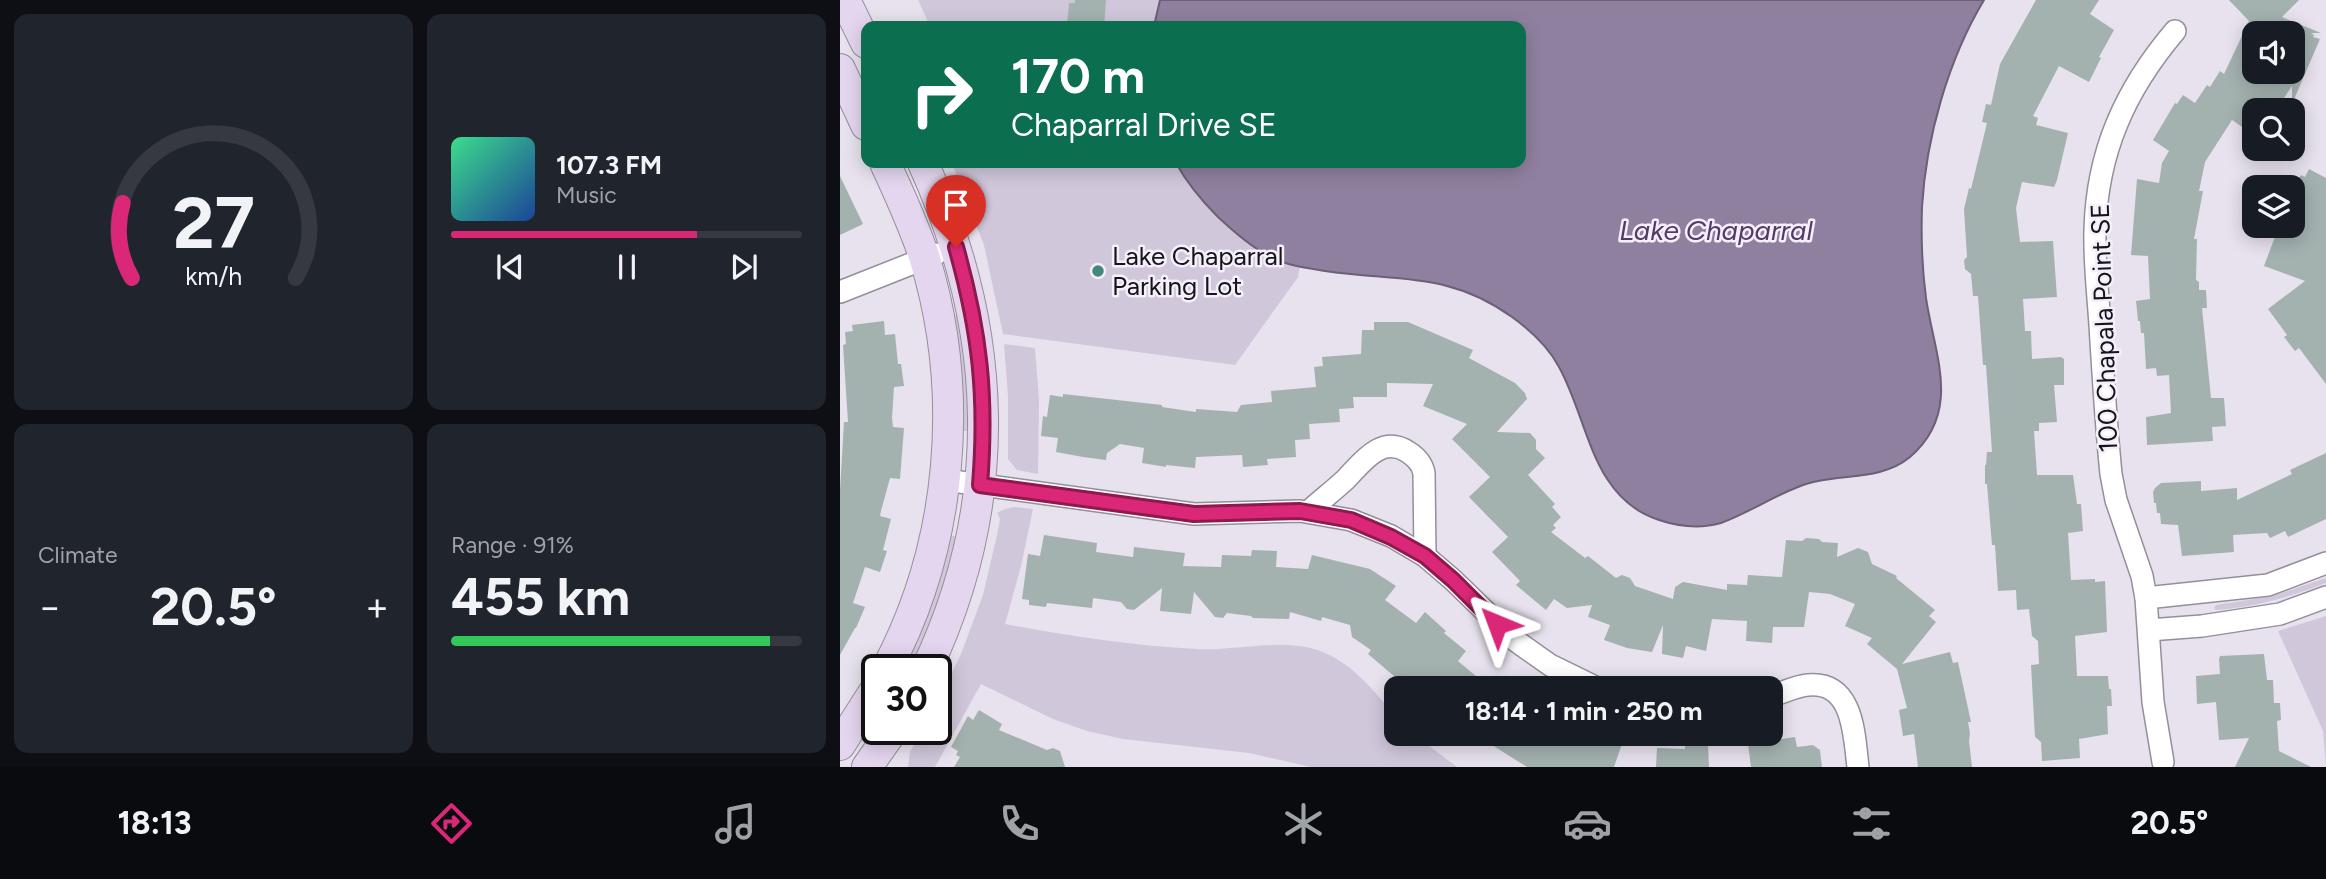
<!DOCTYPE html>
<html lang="en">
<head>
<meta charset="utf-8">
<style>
	:root { --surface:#171b24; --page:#20242c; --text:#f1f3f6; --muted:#9ea1a6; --line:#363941; --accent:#db2777 }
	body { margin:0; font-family:Figtree,sans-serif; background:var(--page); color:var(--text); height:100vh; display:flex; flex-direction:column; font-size:26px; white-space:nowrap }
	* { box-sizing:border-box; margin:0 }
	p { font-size:23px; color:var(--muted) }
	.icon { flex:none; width:38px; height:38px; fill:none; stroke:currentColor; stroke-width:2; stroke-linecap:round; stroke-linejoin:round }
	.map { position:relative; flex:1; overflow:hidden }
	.drawer { display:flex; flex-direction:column; gap:14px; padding:14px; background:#0d0f14; width:840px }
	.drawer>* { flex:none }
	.hud { position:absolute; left:21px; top:21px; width:665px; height:147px; border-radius:14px; box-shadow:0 4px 18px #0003; background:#0b6e4f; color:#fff; overflow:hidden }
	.tools { position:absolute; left:1402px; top:21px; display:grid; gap:14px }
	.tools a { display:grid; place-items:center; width:63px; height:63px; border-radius:14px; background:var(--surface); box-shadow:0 4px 18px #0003; font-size:35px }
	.speed { position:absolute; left:21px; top:654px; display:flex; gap:14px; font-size:35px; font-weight:700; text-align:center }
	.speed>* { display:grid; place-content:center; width:91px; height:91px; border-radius:50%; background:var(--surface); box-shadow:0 4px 18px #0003; line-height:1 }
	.speed .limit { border:4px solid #111; border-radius:10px; background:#fff; color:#111 }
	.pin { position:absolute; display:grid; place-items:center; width:60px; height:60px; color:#fff; margin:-72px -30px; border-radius:50% 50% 50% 0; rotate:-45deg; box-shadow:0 0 7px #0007 }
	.pin .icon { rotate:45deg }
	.me { position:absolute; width:77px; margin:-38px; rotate:316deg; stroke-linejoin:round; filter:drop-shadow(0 0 5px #0008) }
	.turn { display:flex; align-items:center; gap:24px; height:147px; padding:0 35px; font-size:32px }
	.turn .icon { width:91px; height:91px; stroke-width:2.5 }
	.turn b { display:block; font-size:49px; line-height:60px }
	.big { font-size:52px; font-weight:700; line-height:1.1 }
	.drawer .widget { flex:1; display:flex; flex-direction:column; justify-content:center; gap:10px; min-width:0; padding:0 24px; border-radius:14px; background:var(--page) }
	.drawer .dial { align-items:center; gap:0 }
	.dial svg { height:182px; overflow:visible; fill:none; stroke:var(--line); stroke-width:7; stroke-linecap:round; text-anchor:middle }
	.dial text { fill:var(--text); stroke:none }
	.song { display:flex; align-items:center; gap:21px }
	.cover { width:84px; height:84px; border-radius:10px; background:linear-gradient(135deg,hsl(150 70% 55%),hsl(220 70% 35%)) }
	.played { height:7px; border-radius:4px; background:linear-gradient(90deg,var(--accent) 70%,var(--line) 70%) }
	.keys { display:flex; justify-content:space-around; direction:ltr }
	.heat { display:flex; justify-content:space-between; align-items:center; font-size:38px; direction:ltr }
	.charge { height:10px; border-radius:5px; background:linear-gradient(90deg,#34c759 91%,var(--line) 0) }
	.drawer .tiles { flex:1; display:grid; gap:14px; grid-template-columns:repeat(2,1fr) }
	.trip { position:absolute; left:544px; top:676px; width:399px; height:70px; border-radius:14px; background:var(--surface); box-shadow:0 4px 18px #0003; font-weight:700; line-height:70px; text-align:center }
	.dock { display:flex; height:112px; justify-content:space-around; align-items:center; background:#090b0e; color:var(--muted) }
	.dock .icon { width:49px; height:49px }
	.dock .on { color:var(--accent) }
	.dock b { font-size:32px; color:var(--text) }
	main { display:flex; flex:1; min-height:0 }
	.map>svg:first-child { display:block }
	.green { fill:#d1c7db }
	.water { fill:#9080a0; stroke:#6b6077; stroke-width:2 }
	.building { fill:#a4b2af; fill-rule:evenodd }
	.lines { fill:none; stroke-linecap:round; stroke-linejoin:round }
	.street-casing { stroke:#948f9a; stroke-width:24 }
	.secondary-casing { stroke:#948f9a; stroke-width:32 }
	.street { stroke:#fff; stroke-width:21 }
	.secondary { stroke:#e4d6ef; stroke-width:30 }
	.route-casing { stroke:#8e194d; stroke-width:18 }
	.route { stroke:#db2777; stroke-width:12 }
	.poi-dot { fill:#43887d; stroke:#f4effa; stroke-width:2.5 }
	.labels { text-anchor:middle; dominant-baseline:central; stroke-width:5; stroke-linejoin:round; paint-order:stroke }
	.poi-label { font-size:26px; fill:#161418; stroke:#f4effa; text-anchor:start }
	.street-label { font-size:26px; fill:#161418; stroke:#f4effa }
	.water-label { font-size:28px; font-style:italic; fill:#533b68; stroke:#f4effa }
</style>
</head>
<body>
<main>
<section class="drawer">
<div class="tiles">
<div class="widget dial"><svg viewBox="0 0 100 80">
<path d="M14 69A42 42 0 1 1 86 69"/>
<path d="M14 69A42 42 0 0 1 10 36" stroke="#db2777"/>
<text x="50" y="56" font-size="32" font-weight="700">27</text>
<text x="50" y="72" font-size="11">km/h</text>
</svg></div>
<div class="widget">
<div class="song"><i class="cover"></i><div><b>107.3 FM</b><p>Music</p></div></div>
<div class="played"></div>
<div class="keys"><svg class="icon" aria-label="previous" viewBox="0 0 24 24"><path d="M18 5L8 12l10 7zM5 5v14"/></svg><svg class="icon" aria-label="pause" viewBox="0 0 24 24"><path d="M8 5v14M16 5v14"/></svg><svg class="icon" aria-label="next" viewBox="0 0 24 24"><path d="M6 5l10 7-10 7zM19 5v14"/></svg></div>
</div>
<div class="widget"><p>Climate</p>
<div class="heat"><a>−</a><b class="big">20.5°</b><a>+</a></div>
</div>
<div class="widget"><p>Range · 91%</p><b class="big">455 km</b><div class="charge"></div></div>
</div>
</section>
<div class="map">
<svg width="1486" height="767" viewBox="0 0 1486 767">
	<rect width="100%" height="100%" fill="#e7e2ed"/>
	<g class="green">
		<polygon points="78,0 320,0 314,26 90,26"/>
		<path d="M112 163H336C359 206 411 256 460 266L458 277 395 365 163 334 144 245Z"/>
		<polygon points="121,314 130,431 120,431 111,316"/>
		<polygon points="164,344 195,348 199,400 198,474 177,470 168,459 168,396"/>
		<path d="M174 507 193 509 181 566 165 624C227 636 293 646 357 649 398 651 446 636 485 653 515 666 536 693 556 717V733H572L617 767H471L409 753 283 739 247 731 213 719 141 684 95 767H68L70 752 82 730H96V705L121 654 143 595 157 535 160 519 157 513 165 509Z"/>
		<polygon points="108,535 118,537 85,642 71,670 60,670"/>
		<path d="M1486 578V583C1450 597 1415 607 1376 610L1374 608 1376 605 1433 596Z"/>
		<polygon points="1486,616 1486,767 1483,731 1438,631"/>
	</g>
	<path class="water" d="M320 0H1144C1108 60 1086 138 1082 207 1081 237 1082 268 1086 298 1094 354 1123 411 1070 457 1039 483 993 472 958 487 932 497 908 513 881 523 860 529 840 527 819 520 751 498 749 421 719 367 708 346 690 330 672 317 608 271 557 282 485 271 467 268 449 266 433 258 413 249 394 232 378 217 362 201 347 183 336 163H681V26H314Z"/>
	<g class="building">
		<polygon points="235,0 266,0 264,26 227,26 229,3 235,3"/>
		<polygon points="1196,0 1259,0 1250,14 1274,30 1259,57 1261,58 1249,82 1219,66 1193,116 1198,118 1196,125 1228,133 1217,180 1214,187 1182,182 1176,208 1180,242 1213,241 1217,297 1183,299 1185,331 1191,331 1192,359 1221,357 1224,359 1224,385 1214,385 1217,422 1199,423 1199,431 1194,431 1197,475 1233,475 1237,504 1241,504 1243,531 1228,533 1231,580 1255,579 1255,582 1265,581 1267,632 1235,636 1237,676 1268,676 1269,689 1271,689 1272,706 1267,706 1268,734 1239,739 1240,758 1202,761 1201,742 1195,737 1191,665 1199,664 1198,641 1192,636 1189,609 1177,610 1176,590 1158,591 1155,545 1152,545 1147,484 1145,484 1145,465 1146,465 1147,452 1152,452 1146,365 1143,365 1138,296 1133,296 1131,274 1125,269 1124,260 1127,257 1124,209 1129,188 1131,189 1147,123 1142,122 1146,104 1151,105 1160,64"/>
		<path d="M1389 0H1459L1442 17 1481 33H1471L1474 35 1473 37 1480 39 1452 104V86L1436 110H1414V135L1392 120 1365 162 1359 191H1363L1354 239H1357L1356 280 1359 282V290H1366L1367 308H1362L1371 398H1384L1386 426 1372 427 1373 441 1307 445 1306 417 1331 413 1329 375 1317 376 1316 368 1306 369 1304 333H1301L1300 321H1298L1296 301 1310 299 1308 256 1291 255 1297 179 1319 183 1322 163 1329 151 1313 140 1335 103 1337 104 1343 95 1355 103 1367 85 1370 87 1380 71 1384 74 1409 21ZM1414 33H1452V72H1414Z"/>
		<polygon points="1469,169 1486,178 1486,384 1459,348 1455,351 1444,337 1447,335 1428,309 1465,281 1424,266 1439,226 1452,226 1452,190 1461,175 1465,177"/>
		<polygon points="0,176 23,224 0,235"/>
		<polygon points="44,321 45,335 55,334 58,364 61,364 64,386 54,387 52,418 53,427 64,428 60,479 50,478 41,511 40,516 51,519 43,550 47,551 40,572 25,567 13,603 25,607 16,628 15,628 0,655 0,490 4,422 8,422 3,345 6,344 5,332 13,331 12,325"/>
		<polygon points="534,322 568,322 633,350 629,358 675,383 685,393 687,399 657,432 690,433 696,440 696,449 705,458 688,475 715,504 712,507 721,517 713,525 716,528 711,532 745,558 748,556 776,578 782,575 790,578 795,586 833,599 835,587 843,582 887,590 887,584 907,585 908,575 942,577 946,540 962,541 966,538 979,539 982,542 998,543 997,557 1018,548 1028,552 1032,564 1057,576 1056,578 1095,610 1089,616 1096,622 1062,664 1110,652 1113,663 1118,662 1131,722 1128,722 1130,733 1129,741 1132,767 1078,767 1074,734 1063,736 1059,710 1067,708 1057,669 1027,644 1032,638 1005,626 1015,604 990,594 969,592 964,627 933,627 932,643 906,641 907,621 872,619 866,651 846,646 843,658 822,654 823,625 812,652 787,648 764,640 770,625 748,617 752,605 727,608 714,599 706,610 676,585 680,581 652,552 668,537 629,497 650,477 612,439 627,424 583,406 593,384 547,383 547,397 513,397 514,408 499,409 500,422 469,424 470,439 455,440 456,457 427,459 428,465 403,467 402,455 356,457 355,468 326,465 326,467 302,463 304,448 280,444 267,453 266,460 243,457 216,452 218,438 201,436 203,416 207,417 210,395 223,397 223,394 322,405 322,407 356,412 356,409 397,412 401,405 432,402 431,391 476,387 474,367 483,366 482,357 521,354 522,330 534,330"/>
		<polygon points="1486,453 1486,519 1448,537 1445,531 1430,538 1427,533 1393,535 1394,552 1342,556 1338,525 1321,524 1320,513 1317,513 1316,503 1314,503 1313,492 1315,488 1321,483 1361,481 1361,491 1397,488 1397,500 1452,474 1450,470"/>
		<polygon points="204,535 257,543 256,552 293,557 294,547 345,553 343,566 381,567 382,555 411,556 412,550 437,551 436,567 468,569 472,555 530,569 556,586 545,600 576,623 585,612 606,631 604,633 626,651 618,661 650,688 568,688 528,654 531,650 512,637 510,625 482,617 481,621 450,612 449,619 413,618 411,616 387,613 383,618 375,617 354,592 351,614 320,611 322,588 294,610 287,609 281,602 253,598 252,608 207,603 206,607 189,605 189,600 182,599 188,554 200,556"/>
		<polygon points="1424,654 1427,680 1433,680 1434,703 1440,703 1441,720 1437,721 1439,751 1471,767 1395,767 1409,738 1379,740 1376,702 1357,704 1356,676 1380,674 1379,659 1380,656"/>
		<polygon points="139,710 162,724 159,730 207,750 213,748 220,751 225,767 114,767 120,757 116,755 118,751 111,747 128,716 133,720"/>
		<polygon points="659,733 770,733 784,738 774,767 687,767 652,745"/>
		<polygon points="955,737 957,747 973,745 980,750 982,767 911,767 908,744"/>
		<polygon points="845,746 868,746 869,767 816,767 817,748 845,749"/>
	</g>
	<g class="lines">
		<g class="street-casing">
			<g id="street">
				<polyline points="0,292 96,254"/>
				<polyline points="105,480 354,514 460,511 511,520 551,536 585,556 613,580 676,641 710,665 757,688"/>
				<path d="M468 512C480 501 493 491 505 480 521 464 541 434 568 452 576 457 582 463 584 473L585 556"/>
				<polyline points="1306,598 1428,585 1486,563"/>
				<polyline points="1309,630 1362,626 1440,614 1486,597"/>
				<path d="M931 696C943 693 955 686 968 685 1014 681 1014 735 1018 767"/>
				<path d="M1323 762 1313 702 1306 598 1302 576 1276 500 1271 474C1266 425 1263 375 1260 325 1258 294 1254 261 1255 230 1257 152 1285 90 1335 31"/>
			</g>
		</g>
		<g class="secondary-casing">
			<g id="secondary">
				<polyline points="5,0 26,43"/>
				<polyline points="0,69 26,125"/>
				<path d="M45 163C59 193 73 224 84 256 126 392 113 545 46 670"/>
				<path d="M83 163C159 330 166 502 86 670"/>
				<polyline points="0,745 37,687"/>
				<polyline points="27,767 53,730"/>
			</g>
		</g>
		<use href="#street" class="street"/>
		<use href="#secondary" class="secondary"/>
	</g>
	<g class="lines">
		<g class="route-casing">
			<path id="route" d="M116 247C140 332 147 397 140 485L354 514 460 511 511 520 551 537 585 556 613 580 657 624"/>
		</g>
		<use href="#route" class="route"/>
	</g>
	<circle class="poi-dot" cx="258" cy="271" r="7"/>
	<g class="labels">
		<g class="poi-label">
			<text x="272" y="256">Lake Chaparral<tspan x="272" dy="30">Parking Lot</tspan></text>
		</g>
		<g class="street-label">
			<text transform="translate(1264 328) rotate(-92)">100 Chapala Point SE</text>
		</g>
		<g class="water-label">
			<text x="876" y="230">Lake Chaparral</text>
		</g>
	</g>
</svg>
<div class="tools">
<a><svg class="icon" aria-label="sound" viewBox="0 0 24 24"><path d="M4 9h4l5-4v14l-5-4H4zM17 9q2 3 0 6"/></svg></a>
<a><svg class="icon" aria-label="search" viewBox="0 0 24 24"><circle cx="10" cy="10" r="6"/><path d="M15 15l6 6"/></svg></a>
<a><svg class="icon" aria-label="layers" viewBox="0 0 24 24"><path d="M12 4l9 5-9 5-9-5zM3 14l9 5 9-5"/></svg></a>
</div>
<div class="speed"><div class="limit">30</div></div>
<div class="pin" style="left:116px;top:247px;background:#d93025"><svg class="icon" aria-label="arrive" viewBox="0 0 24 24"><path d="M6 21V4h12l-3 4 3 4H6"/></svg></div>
<svg class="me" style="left:657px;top:624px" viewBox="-20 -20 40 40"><path d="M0-17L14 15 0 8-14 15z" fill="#db2777" stroke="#fff" stroke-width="4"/></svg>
<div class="trip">18:14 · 1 min · 250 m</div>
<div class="hud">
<div class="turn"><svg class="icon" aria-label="right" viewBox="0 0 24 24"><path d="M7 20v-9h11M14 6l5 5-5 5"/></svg><div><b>170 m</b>Chaparral Drive SE</div></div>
</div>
</div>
</main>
<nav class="dock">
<b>18:13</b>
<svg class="icon on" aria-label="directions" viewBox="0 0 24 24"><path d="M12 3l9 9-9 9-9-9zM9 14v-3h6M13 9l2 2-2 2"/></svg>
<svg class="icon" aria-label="music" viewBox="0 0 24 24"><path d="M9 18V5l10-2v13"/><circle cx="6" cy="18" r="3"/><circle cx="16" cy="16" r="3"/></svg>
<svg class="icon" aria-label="phone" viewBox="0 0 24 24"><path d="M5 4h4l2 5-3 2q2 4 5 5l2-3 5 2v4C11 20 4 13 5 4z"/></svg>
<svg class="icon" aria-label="climate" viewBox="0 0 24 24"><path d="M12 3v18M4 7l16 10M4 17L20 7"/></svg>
<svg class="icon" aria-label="car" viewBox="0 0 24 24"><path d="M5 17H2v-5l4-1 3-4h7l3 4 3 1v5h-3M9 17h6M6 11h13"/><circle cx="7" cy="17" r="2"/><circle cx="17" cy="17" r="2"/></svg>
<svg class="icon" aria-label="filters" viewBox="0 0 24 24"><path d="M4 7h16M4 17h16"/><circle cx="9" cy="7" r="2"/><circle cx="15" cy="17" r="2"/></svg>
<b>20.5°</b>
</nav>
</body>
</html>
